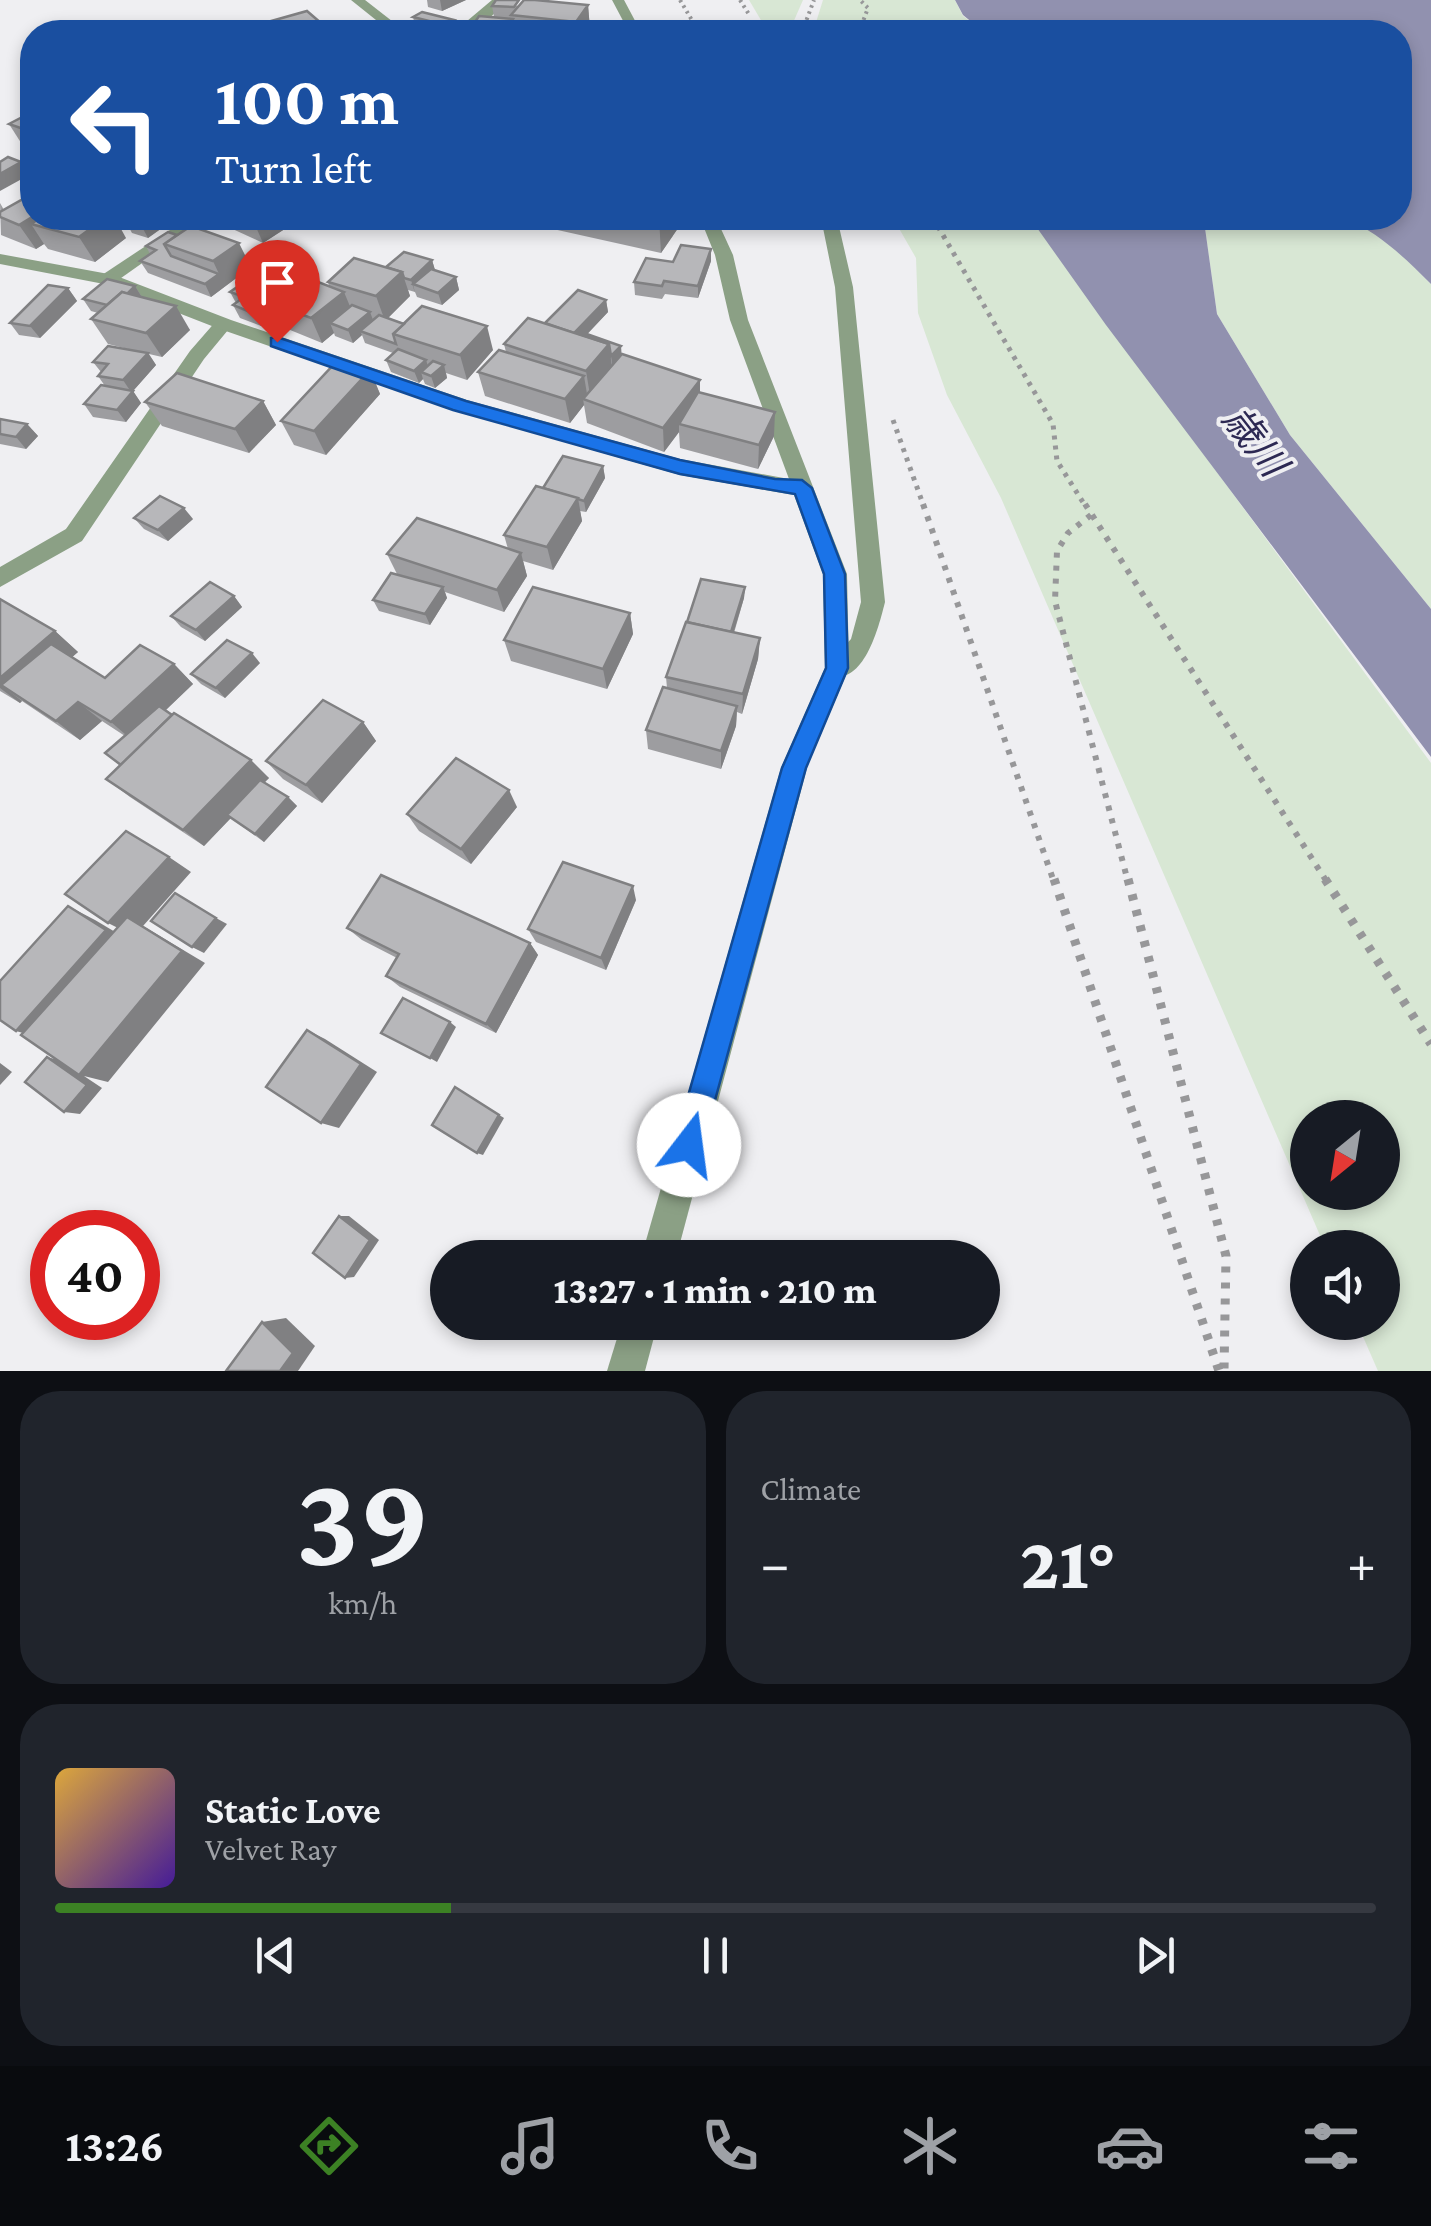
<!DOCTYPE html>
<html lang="en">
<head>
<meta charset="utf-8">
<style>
	:root { --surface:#171b24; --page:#20242c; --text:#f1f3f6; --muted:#9ea1a6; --line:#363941; --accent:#3c8124 }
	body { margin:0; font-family:"Crimson Pro","Noto Sans JP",serif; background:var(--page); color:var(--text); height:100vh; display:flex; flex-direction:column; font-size:38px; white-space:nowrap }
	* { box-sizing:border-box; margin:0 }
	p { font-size:32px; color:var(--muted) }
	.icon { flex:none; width:55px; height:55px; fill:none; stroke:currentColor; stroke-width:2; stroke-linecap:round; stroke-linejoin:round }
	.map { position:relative; height:1371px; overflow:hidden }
	.sheet { display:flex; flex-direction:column; gap:20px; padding:20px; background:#0d0f14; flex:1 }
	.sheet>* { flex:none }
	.guide { position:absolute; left:20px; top:20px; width:1392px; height:210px; border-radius:40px; box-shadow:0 5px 15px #0003; background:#1a4fa0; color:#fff; overflow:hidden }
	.needle { width:65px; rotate:210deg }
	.buttons { position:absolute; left:1290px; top:1100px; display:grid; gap:20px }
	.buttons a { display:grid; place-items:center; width:110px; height:110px; border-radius:50%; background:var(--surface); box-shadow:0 5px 15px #0003; font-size:50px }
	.speed { position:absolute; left:30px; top:1210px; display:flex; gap:20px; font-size:50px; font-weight:700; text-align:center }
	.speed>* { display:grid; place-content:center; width:130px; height:130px; border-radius:50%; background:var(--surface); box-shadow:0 5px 15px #0003; line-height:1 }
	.speed .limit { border:15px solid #d22; background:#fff; color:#111 }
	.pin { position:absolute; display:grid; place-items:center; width:85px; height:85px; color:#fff; margin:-102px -42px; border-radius:50% 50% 50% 0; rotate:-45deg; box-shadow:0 0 10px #0007 }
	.pin .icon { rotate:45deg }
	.me { position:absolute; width:110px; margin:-55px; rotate:15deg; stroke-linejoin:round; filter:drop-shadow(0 0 8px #0008) }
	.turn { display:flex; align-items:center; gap:35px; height:210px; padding:0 30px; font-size:45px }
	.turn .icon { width:130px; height:130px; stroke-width:2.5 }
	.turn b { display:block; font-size:70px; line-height:85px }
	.big { font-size:75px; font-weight:800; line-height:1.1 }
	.sheet .card { flex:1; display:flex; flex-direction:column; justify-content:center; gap:15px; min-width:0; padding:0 35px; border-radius:40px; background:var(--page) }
	.sheet .dial { align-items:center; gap:0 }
	.dial b { font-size:130px; line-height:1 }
	.song { display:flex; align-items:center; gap:30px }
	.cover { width:120px; height:120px; border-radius:15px; background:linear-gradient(135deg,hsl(40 70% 55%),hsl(260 70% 35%)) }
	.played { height:10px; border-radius:5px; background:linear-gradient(90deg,var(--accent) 30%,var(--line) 30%) }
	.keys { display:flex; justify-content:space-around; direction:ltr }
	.heat { display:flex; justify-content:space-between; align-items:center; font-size:55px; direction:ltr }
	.sheet .tiles { flex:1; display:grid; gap:20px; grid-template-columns:1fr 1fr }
	.card:last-child { grid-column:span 2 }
	.trip { position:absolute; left:430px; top:1240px; width:570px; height:100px; border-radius:50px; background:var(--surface); box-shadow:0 5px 15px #0003; font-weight:800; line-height:100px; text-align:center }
	.tabs { display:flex; height:160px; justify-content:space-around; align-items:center; background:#090b0e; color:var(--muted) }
	.tabs .icon { width:70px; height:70px }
	.tabs .on { color:var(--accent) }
	.tabs b { font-size:45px; color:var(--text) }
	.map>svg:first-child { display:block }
	.green { fill:#d8e7d4; fill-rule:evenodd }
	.water { fill:#9191af }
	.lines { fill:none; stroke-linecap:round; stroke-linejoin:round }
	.path-far3 { stroke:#979799; stroke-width:4; stroke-dasharray:2.5 4; stroke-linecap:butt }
	.path-far2 { stroke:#979799; stroke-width:5; stroke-dasharray:4 6; stroke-linecap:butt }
	.path-far1 { stroke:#979799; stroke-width:6; stroke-dasharray:5 8; stroke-linecap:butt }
	.path { stroke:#979799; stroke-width:9; stroke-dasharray:6 10; stroke-linecap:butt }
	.service { fill:#8ba085; fill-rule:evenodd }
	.minor { fill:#8ba085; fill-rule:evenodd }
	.tertiary { fill:#8ba085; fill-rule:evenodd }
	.wall { fill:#9d9da0 }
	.shaded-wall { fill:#808082 }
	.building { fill:#b7b7ba; stroke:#808082; stroke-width:2.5 }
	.route { fill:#1a73e8; stroke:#114b97; stroke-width:2.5 }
	.labels { text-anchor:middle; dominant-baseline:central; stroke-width:8; stroke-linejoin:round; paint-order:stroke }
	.water-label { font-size:38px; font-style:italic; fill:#2d2953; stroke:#efeff2 }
</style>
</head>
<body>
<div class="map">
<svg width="1431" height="1371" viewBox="0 0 1431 1371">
	<rect width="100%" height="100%" fill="#efeff2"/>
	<g class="green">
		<polygon points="749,0 803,0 789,32 768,32"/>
		<polygon points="823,0 955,0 963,16 984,32 813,32"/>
		<path d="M893 218H1030L1431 763V1371H1378L1357 1323 1382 1322V1248L1325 1247 1001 498 947 395 918 313 916 258ZM1308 1118H1382V1192H1308Z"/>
		<path d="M1216 218C1253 218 1309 211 1343 218 1378 224 1407 261 1431 284V609L1290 435 1217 314 1205 228Z"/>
	</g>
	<g class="water">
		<path d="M955 0H1431V284C1404 257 1379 233 1345 218H1400V32H984L963 15Z"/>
		<polygon points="1030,218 1216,218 1205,228 1217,314 1290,435 1431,609 1431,757 1106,325"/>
	</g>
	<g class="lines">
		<g class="path-far3">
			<polyline points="680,0 699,32"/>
			<polyline points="740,0 750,16"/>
			<polyline points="802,32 814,0"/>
			<polyline points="859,32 868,8 860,0"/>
		</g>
		<g class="path-far2">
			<polyline points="933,218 1053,424 1057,461 1086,507"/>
			<polyline points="893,420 924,507"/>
		</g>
		<g class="path-far1">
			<polyline points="923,504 1054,882"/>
			<polyline points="1085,504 1327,882"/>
			<polyline points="1091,515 1068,533 1057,551 1055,601 1128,882"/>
		</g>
		<g class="path">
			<polyline points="1054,879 1219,1371"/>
			<polyline points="1128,879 1226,1256 1224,1371"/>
			<polyline points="1325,879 1431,1044"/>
		</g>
		<g class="service">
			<polygon points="351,0 365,0 406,32 391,32"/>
			<path d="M492 0H504C495 18 473 32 454 32Z"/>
			<polygon points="188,218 206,218 114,283 102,283 102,275"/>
			<path d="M821 218H837L853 287 885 602C879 626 864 688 828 675L825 668 851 639 861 602 835 287Z"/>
			<polygon points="224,318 233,324 204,359 82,541 0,587 0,567 66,529 190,351 217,320"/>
		</g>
		<g class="minor">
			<polygon points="612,0 624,0 641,32 629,32"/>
			<polygon points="700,218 716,218 733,255 748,320 847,574 849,668 803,776 794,780 785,776 781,768 825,668 823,574 794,495 680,475 453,410 217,328 104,284 0,264 0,254 114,275 231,320 467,400 680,459 789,479 730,320 715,255"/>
		</g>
		<g class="tertiary">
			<polygon points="794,756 803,760 807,768 676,1258 641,1258 781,768 785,760"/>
			<polygon points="622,1322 658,1322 645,1371 607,1371"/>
		</g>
	</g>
	<g class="wall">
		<polygon points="427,0 466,0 442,11 428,7"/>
		<polygon points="588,5 590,29 587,32 472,32 471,28 494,17 492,6"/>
		<polygon points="422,12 456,31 430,32 416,29 413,17"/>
		<polygon points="32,112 32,160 9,124"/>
		<polygon points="0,203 4,210 126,238 95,262 48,249 44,244 36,249 1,235"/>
		<polygon points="212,218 291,218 294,223 263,243 213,220"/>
		<polygon points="507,218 685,218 661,253 508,219"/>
		<polygon points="125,220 173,220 148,238 132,233"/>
		<polygon points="168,232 251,267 211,297 148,273 140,261 150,254 146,246"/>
		<polygon points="711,249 711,261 698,298 665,294 662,299 635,295 634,282 673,262"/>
		<polygon points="432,260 435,271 456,277 459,290 442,305 417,297 415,292 408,290 410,296 388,318 493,350 467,380 446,373 447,378 435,388 425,384 423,379 419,383 391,372 386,360 393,353 365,343 362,335 353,343 335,336 334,333 322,343 268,321 261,326 240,318 233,305 236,303 230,292 259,286 262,292 267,289 259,285 253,272 289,272 329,286 328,282 386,267"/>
		<polygon points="135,286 142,297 190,330 162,357 149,354 156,365 133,391 141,403 126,422 93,417 84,404 105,386 98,376 101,372 93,362 136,351 108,344 91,319 98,313 91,311 83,299"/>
		<polygon points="68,288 77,301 40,338 19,335 10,323"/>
		<polygon points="606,300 608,312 587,334 622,355 700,393 774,436 758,469 680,448 679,432 664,452 587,423 584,405 570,423 485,396 478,372 506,352 504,344 545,324"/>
		<polygon points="370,370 380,394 326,455 294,445 281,421"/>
		<polygon points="263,401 276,425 249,453 162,426 145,402"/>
		<polygon points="0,419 27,424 38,436 26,449 0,444"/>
		<polygon points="603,466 605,478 586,512 580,511 582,521 553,570 523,561 527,576 504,612 445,592 447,598 430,625 379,611 373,600 397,574 387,554 508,549 504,535 543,488"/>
		<polygon points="134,518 193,519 168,541 144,529"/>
		<polygon points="745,587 744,598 734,633 760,638 758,659 742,714 737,712 736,726 721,769 648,749 646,730 667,688 666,677"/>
		<polygon points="234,596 242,607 205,641 181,627 171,616"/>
		<polygon points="0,599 55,631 78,652 72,657 105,678 174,664 193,684 166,710 269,778 264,782 288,797 297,806 264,842 231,818 204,846 130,797 106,779 121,765 125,736 102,721 80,740 22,701 20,703 0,691"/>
		<polygon points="630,613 633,634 607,689 511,661 504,640"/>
		<polygon points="260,663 225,698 201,684 191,674"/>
		<polygon points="363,722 376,741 322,803 283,779 266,761"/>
		<polygon points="517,807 471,864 419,831 407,814"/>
		<polygon points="636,900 606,970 536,942 528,929"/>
		<polygon points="347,928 530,943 538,955 496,1033 400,987 386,976 397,958 362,940"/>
	</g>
	<g class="shaded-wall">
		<polygon points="440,0 466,0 442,11"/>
		<polygon points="588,5 590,29 587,32 577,32 576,22"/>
		<polygon points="454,20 456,31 447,32 445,25"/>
		<polygon points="512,20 514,32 506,32 506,30"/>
		<polygon points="322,24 325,32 293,32"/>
		<polygon points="21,162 29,175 0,191 0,174"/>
		<polygon points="32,218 88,218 31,224 44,244 36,249 19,225"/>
		<polygon points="105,218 115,218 126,238 95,262 79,237"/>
		<polygon points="152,218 171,218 173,220 148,238 141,225"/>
		<polygon points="252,218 291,218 294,223 263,243"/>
		<polygon points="659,218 685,218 661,253"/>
		<polygon points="239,243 251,267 211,297 205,284 219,274 213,261"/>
		<polygon points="711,249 711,261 698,298 698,286"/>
		<polygon points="432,260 436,273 413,284 415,293 411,280"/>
		<polygon points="286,265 292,277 270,291 265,278"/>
		<polygon points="402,272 410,296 385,321 376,296"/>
		<polygon points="456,277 459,290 442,305 438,293"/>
		<polygon points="135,286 143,299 112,306"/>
		<polygon points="68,288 77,301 40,338 30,326"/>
		<polygon points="344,292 354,316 330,323 334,333 322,343 311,318"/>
		<polygon points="606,300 608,312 578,344 574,333"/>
		<polygon points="176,306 190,330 162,357 146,333"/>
		<polygon points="262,309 268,321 261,326 255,314"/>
		<polygon points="370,312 375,325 360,331 362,335 353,343 348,330"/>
		<polygon points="487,326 493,350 467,380 460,355"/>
		<polygon points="609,344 612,368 590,395 586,371"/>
		<polygon points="621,346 622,359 613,368 611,356"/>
		<polygon points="148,353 156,365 133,391 141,403 126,422 117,410 131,392 123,380"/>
		<polygon points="426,360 430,372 421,372 423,379 419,383 414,371"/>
		<polygon points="444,365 447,378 435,388 431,376"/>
		<polygon points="370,370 380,394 326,455 314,431"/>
		<polygon points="584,376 588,400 583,399 584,405 570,423 565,399"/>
		<polygon points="700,380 700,405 679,424 679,432 664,452 663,428"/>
		<polygon points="263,401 276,425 249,453 235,429"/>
		<polygon points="775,412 774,436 758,469 759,445"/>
		<polygon points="27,424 38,436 26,449 16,437"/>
		<polygon points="603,466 605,478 586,512 584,501"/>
		<polygon points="578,498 582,521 553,570 547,547"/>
		<polygon points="184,508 193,519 168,541 158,530"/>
		<polygon points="521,553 527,576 504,612 497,590"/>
		<polygon points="443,587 447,598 430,625 425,614"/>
		<polygon points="745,587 744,598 730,644 730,633"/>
		<polygon points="234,596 242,607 205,641 196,630"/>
		<polygon points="630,613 633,634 607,689 603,669"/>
		<polygon points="55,631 78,652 23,700 1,685 22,701 20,703 0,688 0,678"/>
		<polygon points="760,638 758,659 742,714 743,694"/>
		<polygon points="252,653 260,663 225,698 216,688"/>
		<polygon points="174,664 193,684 133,741 111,722"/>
		<polygon points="78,702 102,721 80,740 56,721"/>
		<polygon points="737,706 736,726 721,769 721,751"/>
		<polygon points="363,722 376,741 322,803 306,785"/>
		<polygon points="251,760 269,778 204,846 183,830"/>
		<polygon points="509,790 517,807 471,864 461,849"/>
		<polygon points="288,797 297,806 264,842 255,834"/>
		<polygon points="169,857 191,872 143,926 205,963 108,1082 84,1076 102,1088 80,1114 64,1112 47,1057 62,1061 134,936 108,923"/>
		<polygon points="633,886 636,900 606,970 601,958"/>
		<polygon points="68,906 95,920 132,942 47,1040 16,1031"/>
		<polygon points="216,918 227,924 204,953 192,947"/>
		<polygon points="530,943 538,955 496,1033 486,1024"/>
		<polygon points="450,1022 456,1027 437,1062 430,1058"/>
		<polygon points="307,1030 325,1039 377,1072 339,1128 321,1123"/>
		<polygon points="0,1063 12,1072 0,1085"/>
		<polygon points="455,1087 504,1118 483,1155 477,1153"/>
		<polygon points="339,1216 349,1216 379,1240 354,1277 345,1278"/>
		<polygon points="286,1318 315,1346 298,1371 280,1371 262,1322"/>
	</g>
	<g class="building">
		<polygon points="496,0 519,0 514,7 492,6"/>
		<polygon points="524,0 535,0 588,5 576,22 511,15"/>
		<polygon points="307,11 322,24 293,32 232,32"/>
		<polygon points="422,12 454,20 445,25 413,17"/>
		<polygon points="479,16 513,19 506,30 471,28"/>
		<polygon points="32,112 32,132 9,124"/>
		<polygon points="8,157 21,162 0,174 0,162"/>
		<polygon points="32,194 32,217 19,225 0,217 0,212"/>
		<polygon points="40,218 105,218 79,237 31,224"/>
		<polygon points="129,218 152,218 141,225 125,220"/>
		<polygon points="191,226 239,243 213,261 164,244"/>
		<polygon points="168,232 177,235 164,244 171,256 219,274 205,284 140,261 156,250 146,246"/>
		<polygon points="681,245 711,249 698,286 664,281 662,286 634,282 646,258 673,262"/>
		<polygon points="404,252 432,260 411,280 404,278 402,272 386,267"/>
		<polygon points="354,258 402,272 376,296 328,282"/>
		<polygon points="274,259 286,265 265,278 253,272"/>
		<polygon points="431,269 456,277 438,293 413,284"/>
		<polygon points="290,271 344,292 311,318 256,297"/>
		<polygon points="107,279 135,286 127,294 122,292 107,305 83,299"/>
		<polygon points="246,281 259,286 253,290 261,293 256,297 262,309 255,314 233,305 244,297 230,292"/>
		<polygon points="48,285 68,288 30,326 10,323"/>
		<polygon points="578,290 606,300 574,333 545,323"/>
		<polygon points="122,292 176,306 146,333 91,319"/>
		<polygon points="352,305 370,312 348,330 330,323"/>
		<polygon points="422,306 487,326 460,355 393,334"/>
		<polygon points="379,315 404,324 393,334 396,344 360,331"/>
		<polygon points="528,318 609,344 586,371 504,344"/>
		<polygon points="581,332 621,346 611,356 609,344 579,334"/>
		<polygon points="108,346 148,353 123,380 98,376 108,364 93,362"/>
		<polygon points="398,349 426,360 414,371 386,360"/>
		<polygon points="499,350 584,376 565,399 478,372"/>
		<polygon points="622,354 700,380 663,428 583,399"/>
		<polygon points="337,361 370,370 314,431 281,421"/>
		<polygon points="433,361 444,365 431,376 421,372"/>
		<polygon points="177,373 263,401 235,429 145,402"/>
		<polygon points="101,385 133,391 117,410 84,404"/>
		<polygon points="698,392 775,412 759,445 679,424"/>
		<polygon points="0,419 27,424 16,437 0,434"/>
		<polygon points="563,456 603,466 584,501 543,488"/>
		<polygon points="536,486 578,498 547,547 504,535"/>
		<polygon points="160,496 184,508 158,530 134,518"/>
		<polygon points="417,518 521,553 497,590 387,554"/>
		<polygon points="391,573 443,587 425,614 373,600"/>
		<polygon points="701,579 745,587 731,632 687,622"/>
		<polygon points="210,582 234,596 196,630 171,616"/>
		<polygon points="533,587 630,613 603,669 504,640"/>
		<polygon points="0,599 55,631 0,678"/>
		<polygon points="686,622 760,638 743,694 666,677"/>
		<polygon points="227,640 252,653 216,688 191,674"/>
		<polygon points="51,644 105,678 140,645 174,664 111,722 78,702 56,721 1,685"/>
		<polygon points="663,687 737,706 721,751 646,730"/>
		<polygon points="323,700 363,722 306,785 266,761"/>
		<polygon points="159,706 172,715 121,765 105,753"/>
		<polygon points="174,713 251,760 183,830 106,779"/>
		<polygon points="456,758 509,790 461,849 407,814"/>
		<polygon points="260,780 288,797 255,834 227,815"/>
		<polygon points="126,831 169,857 108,923 65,894"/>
		<polygon points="563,862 633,886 601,958 528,929"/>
		<polygon points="381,875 530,943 486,1024 386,976 399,954 347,928"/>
		<polygon points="175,893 216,918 192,947 151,921"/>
		<polygon points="68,906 106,930 16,1031 0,1020 0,981"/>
		<polygon points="127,917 182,951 79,1075 21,1035"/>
		<polygon points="403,998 450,1022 430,1058 381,1033"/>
		<polygon points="307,1030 361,1064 321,1123 266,1087"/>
		<polygon points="47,1057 87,1085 64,1112 25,1082"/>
		<polygon points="455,1087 499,1115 477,1153 432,1125"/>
		<polygon points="339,1216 370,1240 345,1278 313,1253"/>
		<polygon points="262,1322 293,1353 280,1371 226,1371"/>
	</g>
	<polygon class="route" points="277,337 466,401 680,460 775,479 802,480 812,488 845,574 848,668 806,768 700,1155 689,1160 679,1155 674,1145 782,768 826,668 824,574 795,494 680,474 453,410 271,346 271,338"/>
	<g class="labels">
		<g class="water-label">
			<text transform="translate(1255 441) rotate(52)">歳川</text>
		</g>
	</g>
</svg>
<div class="buttons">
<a><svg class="needle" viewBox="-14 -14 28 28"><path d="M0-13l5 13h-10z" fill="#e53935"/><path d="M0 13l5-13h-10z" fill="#9ea1a6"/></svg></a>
<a><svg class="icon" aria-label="sound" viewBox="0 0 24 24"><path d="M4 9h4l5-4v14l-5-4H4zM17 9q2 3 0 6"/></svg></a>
</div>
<div class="speed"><div class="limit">40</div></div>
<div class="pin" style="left:277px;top:342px;background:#d93025"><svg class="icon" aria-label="arrive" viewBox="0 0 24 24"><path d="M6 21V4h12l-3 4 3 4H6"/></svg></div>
<svg class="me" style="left:689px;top:1145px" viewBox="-20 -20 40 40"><circle r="19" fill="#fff"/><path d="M0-13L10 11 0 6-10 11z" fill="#1a73e8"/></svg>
<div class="trip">13:27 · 1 min · 210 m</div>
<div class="guide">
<div class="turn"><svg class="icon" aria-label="left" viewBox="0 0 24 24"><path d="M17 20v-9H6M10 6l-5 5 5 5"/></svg><div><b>100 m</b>Turn left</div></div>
</div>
</div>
<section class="sheet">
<div class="tiles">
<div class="card dial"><b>39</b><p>km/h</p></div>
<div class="card"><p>Climate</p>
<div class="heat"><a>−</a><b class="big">21°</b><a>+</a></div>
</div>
<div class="card">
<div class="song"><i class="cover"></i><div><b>Static Love</b><p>Velvet Ray</p></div></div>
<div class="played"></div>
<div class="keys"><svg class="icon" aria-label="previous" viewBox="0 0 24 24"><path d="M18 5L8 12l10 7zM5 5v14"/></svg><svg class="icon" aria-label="pause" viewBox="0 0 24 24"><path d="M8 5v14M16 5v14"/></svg><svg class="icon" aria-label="next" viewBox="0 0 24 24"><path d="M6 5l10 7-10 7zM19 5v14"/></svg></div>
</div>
</div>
</section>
<nav class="tabs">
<b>13:26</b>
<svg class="icon on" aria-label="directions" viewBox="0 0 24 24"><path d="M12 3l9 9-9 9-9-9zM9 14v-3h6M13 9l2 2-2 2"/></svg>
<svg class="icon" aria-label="music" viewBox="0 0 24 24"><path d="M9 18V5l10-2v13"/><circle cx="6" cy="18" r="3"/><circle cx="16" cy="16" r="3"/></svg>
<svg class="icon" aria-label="phone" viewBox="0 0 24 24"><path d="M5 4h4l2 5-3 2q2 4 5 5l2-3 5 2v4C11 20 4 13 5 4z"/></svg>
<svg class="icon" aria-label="climate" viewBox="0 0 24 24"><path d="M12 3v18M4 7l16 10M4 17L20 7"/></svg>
<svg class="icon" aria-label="car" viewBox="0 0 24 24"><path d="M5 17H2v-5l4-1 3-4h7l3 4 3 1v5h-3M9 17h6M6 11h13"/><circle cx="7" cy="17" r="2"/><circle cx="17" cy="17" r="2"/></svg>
<svg class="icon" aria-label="filters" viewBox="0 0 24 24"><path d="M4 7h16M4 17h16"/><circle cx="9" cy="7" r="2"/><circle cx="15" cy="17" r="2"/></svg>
</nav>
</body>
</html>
